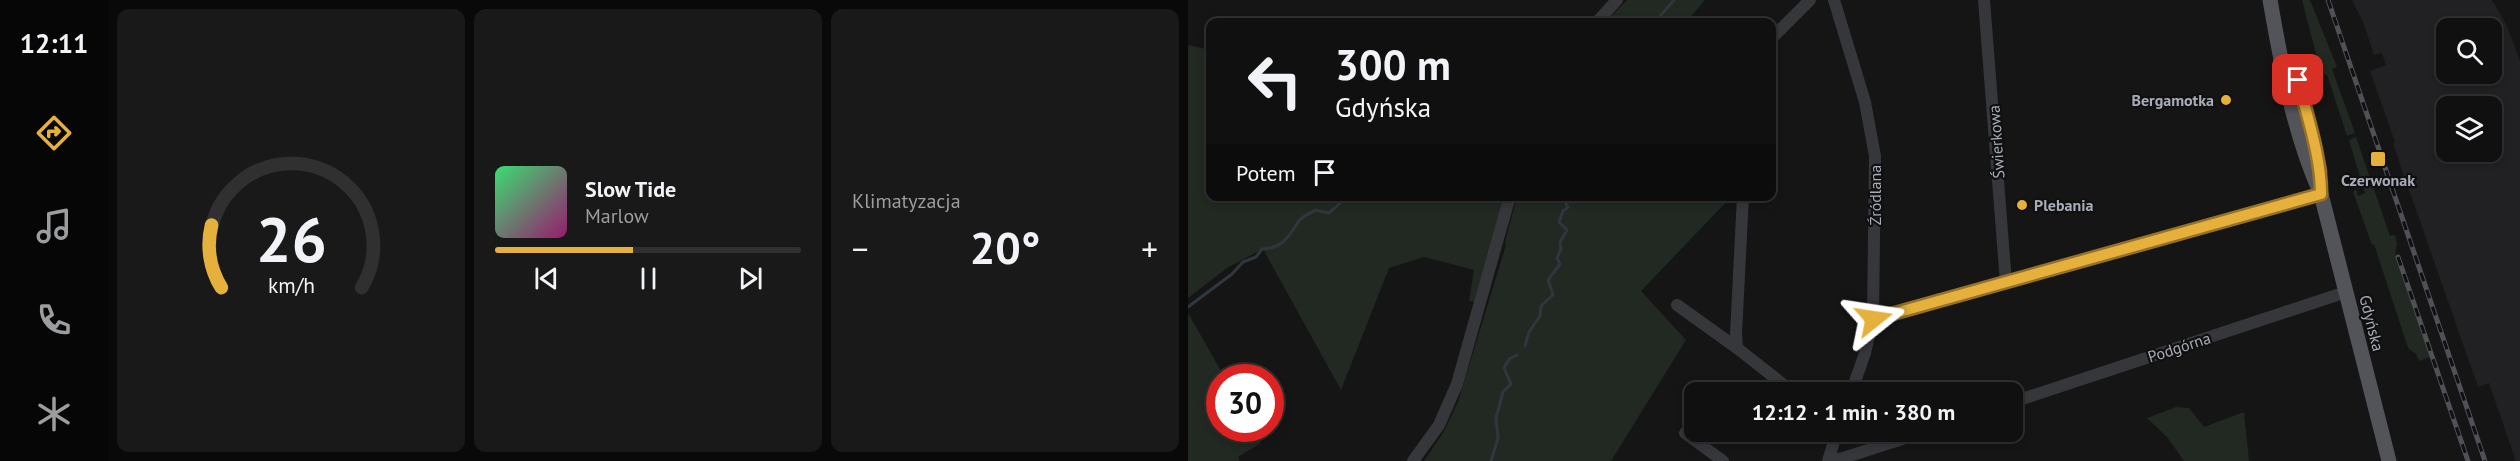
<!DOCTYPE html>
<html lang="pl">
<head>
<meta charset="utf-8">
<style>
	:root { --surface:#101010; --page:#191919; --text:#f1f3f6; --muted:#9c9d9f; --line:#303030; --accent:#e6b03d }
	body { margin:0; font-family:"PT Sans",sans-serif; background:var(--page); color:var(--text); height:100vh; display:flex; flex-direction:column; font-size:22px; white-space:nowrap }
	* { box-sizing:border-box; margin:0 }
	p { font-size:20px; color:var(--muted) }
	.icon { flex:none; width:33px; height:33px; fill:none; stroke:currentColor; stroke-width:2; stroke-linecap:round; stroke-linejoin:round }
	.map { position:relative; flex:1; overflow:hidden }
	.sheet { display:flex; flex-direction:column; gap:9px; padding:9px; background:#090909; width:1080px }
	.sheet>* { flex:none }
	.top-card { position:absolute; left:18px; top:18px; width:570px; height:183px; border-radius:12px; box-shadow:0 3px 9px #0003,0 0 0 2px var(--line); background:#101010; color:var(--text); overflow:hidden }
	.fabs { position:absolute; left:1248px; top:18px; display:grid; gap:12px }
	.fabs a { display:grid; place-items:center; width:66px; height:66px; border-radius:12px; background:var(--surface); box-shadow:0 3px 9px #0003,0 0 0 2px var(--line); font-size:30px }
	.speed { position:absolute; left:18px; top:364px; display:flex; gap:12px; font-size:30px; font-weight:700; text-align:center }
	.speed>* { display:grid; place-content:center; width:78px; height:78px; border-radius:50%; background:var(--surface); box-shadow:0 3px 9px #0003,0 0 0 2px var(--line); line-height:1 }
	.speed .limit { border:9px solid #d22; background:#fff; color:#111 }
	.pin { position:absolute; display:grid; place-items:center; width:51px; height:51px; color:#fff; margin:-26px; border-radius:12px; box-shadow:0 3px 9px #0006 }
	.me { position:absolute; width:66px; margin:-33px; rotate:75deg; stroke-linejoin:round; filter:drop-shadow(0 0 4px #0008) }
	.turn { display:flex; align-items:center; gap:21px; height:126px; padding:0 30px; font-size:27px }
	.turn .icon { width:78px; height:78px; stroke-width:2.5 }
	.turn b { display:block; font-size:42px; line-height:51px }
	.then { display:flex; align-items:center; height:57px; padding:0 30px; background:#0003; gap:12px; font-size:22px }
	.big { font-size:45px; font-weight:600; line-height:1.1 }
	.sheet .card { flex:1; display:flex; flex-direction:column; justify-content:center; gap:9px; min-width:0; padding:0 21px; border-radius:12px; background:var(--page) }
	.sheet .dial { align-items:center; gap:0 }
	.dial svg { height:156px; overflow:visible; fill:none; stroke:var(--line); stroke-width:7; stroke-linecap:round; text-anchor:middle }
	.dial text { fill:var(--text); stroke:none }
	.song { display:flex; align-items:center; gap:18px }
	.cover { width:72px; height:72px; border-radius:9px; background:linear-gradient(135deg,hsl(140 70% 55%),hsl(320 70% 35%)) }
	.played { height:6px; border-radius:3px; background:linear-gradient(90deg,var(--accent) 45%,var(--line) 45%) }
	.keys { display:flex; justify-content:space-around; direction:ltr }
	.heat { display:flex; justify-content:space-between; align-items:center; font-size:33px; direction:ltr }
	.sheet .tiles { flex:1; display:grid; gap:9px; grid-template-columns:repeat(3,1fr) }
	.trip { position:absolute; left:496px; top:382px; width:339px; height:60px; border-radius:12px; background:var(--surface); box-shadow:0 3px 9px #0003,0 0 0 2px var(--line); font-weight:600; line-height:60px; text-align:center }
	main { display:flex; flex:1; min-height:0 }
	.tabs { display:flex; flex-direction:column; width:108px; justify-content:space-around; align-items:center; background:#060606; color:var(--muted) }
	.tabs .icon { width:42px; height:42px }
	.tabs .current { color:var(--accent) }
	.tabs b { font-size:27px; color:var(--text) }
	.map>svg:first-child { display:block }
	.built { fill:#212123; fill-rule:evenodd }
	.green { fill:#212922 }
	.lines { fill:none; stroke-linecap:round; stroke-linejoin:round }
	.stream { stroke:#2f373e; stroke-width:3 }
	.minor { stroke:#36373b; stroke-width:12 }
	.major { stroke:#52545a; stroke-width:15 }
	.rail-casing { stroke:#4f5156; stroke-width:5 }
	.rail { stroke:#101011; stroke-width:3; stroke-dasharray:9; stroke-linecap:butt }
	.route-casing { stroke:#967228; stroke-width:15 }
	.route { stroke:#e6b03d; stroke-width:10 }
	.poi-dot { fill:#e6b03d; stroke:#101011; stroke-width:2 }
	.labels { text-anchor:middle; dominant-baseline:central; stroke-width:4.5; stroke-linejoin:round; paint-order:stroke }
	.poi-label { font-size:16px; font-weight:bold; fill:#a7acb6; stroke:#101011; text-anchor:end }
	.street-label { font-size:16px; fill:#a7acb6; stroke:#101011 }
</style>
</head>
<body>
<main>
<nav class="tabs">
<b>12:11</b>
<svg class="icon current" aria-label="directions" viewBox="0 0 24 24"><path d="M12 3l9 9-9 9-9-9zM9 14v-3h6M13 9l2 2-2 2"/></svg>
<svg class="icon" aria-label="music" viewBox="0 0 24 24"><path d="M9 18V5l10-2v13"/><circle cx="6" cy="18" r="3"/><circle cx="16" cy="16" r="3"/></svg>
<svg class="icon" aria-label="phone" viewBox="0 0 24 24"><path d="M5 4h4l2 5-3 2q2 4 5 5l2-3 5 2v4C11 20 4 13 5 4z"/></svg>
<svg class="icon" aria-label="climate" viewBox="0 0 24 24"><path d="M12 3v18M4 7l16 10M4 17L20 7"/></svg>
</nav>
<section class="sheet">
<div class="tiles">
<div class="card dial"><svg viewBox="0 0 100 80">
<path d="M14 69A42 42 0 1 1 86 69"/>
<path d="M14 69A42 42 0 0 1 9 37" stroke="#e6b03d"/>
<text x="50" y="56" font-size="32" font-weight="700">26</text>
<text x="50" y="72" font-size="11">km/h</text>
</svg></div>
<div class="card">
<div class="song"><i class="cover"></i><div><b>Slow Tide</b><p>Marlow</p></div></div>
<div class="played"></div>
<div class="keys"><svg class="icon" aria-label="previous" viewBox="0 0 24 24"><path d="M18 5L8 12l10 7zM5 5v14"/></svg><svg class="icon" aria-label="pause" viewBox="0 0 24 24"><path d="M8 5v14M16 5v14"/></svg><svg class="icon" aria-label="next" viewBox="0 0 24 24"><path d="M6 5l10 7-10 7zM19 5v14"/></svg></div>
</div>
<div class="card"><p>Klimatyzacja</p>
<div class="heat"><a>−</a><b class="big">20°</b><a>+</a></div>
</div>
</div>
</section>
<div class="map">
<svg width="1332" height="461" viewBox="0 0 1332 461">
	<rect width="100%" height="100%" fill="#151516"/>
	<path class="built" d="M1164 0H1304L1318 24 1332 61V461H1328L1301 383 1290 387 1205 144 1207 142 1182 71 1198 65 1194 53 1186 55 1175 22ZM1258 28H1304V74H1258ZM1258 106H1304V152H1258Z"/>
	<g class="green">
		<polygon points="439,0 517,0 498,22 418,22"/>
		<polygon points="1114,0 1122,0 1149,67 1144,69 1167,133 1159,136 1139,75 1133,73"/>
		<polygon points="0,45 22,50 22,196 316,197 287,302 281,301 286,270 236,257 201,268 153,390 75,249 39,268 0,298"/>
		<polygon points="1168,137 1202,236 1207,235 1209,244 1207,255 1242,357 1231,361 1228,354 1220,348 1186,244 1184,245 1165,192 1168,189 1170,196 1177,193 1161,140"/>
		<polygon points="329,197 543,197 453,291 498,340 423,461 236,461 255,433 270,402 318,245 317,242"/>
		<polygon points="0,313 37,378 32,378 32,429 66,429 73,443 50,457 52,461 0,461"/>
		<polygon points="988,407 1001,408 1016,427 1056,412 1061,461 996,461 979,437 959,418"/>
	</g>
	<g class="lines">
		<g class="stream">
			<polyline points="467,22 486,0"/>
			<path d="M0 307 44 274 55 262 68 257 74 249C96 248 100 237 111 221 114 216 122 214 127 210L141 213 160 196"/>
			<polyline points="337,346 341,332 352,316 353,306 365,295 360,280 372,264 369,258 373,249 372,242 379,230 371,222 375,211 380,207 373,196"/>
			<polyline points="303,461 310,438 308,418 315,392 323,384 316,368 321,359 329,355"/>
		</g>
		<g class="minor">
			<polyline points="646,0 677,102 687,156 685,319 677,353 663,393"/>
			<polyline points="796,0 818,283"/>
			<polyline points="409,22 429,0"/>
			<polyline points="584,38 622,0"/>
			<polyline points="555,196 548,334 549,348 606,393"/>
			<polyline points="489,305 549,348"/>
			<polyline points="685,319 1133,194"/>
			<polyline points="825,402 1158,292"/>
			<polyline points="497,433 535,461"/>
			<polyline points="641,458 652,459 736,432"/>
			<polyline points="225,461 251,425 269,384 322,196"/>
			<polyline points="640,461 649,432"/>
		</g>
		<g class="major">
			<path d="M1082 0C1093 63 1106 135 1133 194L1201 461"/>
			<polyline points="1115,101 1132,171"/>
		</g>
		<g class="rail-casing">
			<g id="rail">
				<polyline points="1140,0 1297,461"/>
				<polyline points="1210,257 1280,461"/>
			</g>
		</g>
		<use href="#rail" class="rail"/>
	</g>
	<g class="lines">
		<g class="route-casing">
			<path id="route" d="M686 319 1133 194C1133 156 1119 117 1110 80"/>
		</g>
		<use href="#route" class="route"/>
	</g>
	<g class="poi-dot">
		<circle cx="1038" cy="100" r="6"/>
		<rect x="1182" y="151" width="16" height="16" rx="3"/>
		<circle cx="834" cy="205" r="6"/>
	</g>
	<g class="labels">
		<g class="poi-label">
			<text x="1026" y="100">Bergamotka</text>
			<text x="1190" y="180" text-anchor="middle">Czerwonak</text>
			<text x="846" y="205" text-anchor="start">Plebania</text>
		</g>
		<g class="street-label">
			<text transform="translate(808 142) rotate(-94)">Świerkowa</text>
			<text transform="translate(687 195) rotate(-90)">Źródlana</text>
			<text transform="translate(1184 323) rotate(76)">Gdyńska</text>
			<text transform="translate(991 347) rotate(-18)">Podgórna</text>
		</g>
	</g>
</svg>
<div class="fabs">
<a><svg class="icon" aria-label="search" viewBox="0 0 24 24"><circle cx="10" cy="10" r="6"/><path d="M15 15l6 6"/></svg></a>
<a><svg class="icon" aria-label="layers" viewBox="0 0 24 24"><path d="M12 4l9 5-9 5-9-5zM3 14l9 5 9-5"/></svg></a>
</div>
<div class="speed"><div class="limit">30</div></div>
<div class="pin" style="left:1110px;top:80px;background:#d93025"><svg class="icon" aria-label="arrive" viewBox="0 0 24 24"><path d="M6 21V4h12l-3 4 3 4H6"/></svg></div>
<svg class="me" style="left:686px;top:319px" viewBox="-20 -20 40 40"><path d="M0-17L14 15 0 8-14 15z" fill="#e6b03d" stroke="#fff" stroke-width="4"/></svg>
<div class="trip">12:12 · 1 min · 380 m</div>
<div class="top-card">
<div class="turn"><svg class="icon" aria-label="left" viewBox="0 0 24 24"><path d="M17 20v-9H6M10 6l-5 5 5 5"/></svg><div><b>300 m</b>Gdyńska</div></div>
<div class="then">Potem<svg class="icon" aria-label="arrive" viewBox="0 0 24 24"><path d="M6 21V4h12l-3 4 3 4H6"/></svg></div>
</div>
</div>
</main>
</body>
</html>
